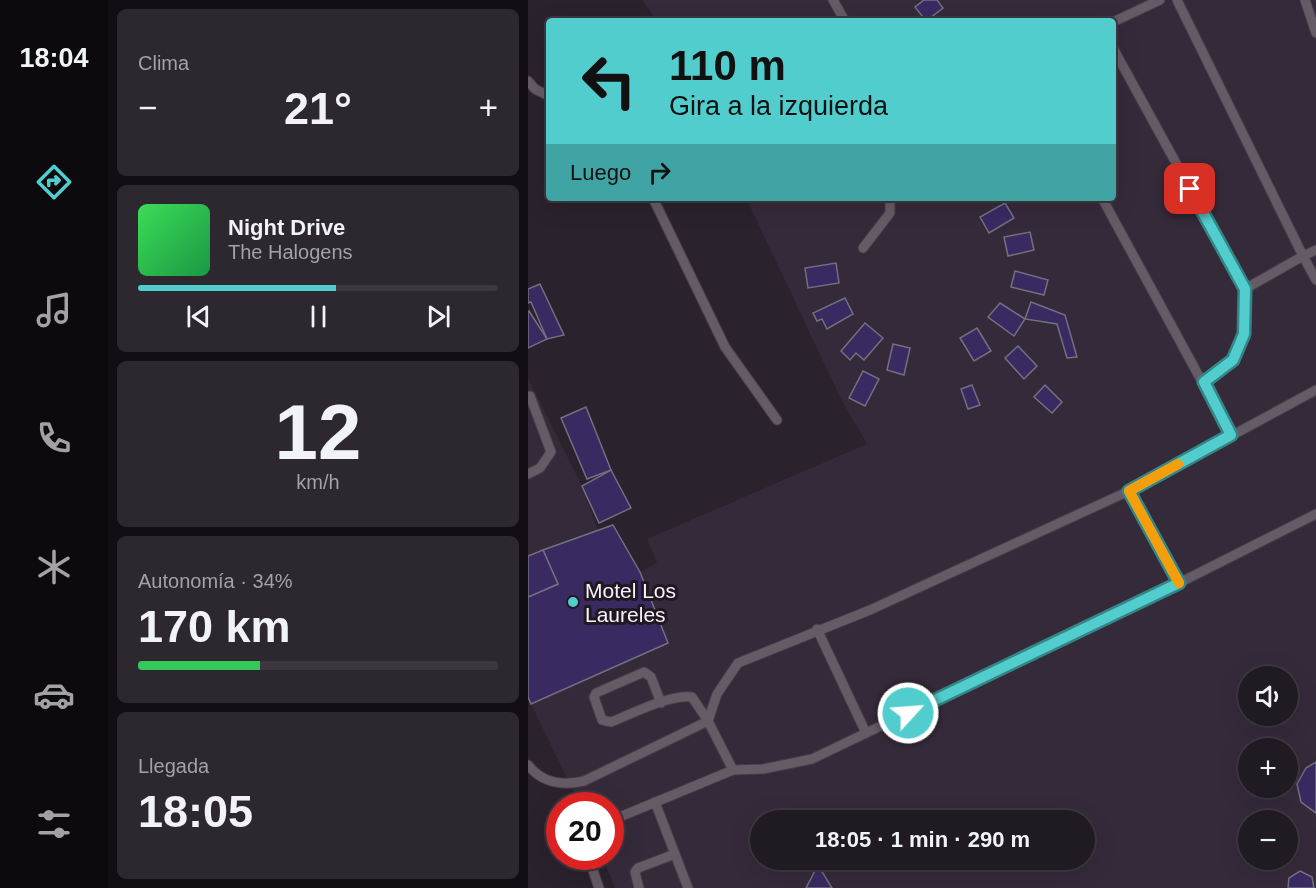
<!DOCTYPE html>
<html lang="es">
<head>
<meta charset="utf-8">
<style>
	:root { --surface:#201a22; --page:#2d272f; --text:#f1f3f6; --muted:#a2a1a5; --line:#3d3840; --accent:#52cdce }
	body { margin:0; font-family:Arial,sans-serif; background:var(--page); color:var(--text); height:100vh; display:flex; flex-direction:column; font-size:22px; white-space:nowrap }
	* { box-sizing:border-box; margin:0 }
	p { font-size:20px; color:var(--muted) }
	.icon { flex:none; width:33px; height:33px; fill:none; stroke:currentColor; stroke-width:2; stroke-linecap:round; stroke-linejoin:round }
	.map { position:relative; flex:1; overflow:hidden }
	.drawer { display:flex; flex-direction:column; gap:9px; padding:9px; background:#120e13; width:420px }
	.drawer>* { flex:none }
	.top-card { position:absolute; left:18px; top:18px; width:570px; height:183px; border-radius:6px; box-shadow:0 6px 24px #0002,0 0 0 2px var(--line); background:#52cdce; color:#111; overflow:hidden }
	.controls { position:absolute; left:710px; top:666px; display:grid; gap:12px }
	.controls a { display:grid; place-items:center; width:60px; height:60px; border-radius:50%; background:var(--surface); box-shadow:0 6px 24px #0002,0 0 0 2px var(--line); font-size:30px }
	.speed { position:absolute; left:18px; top:792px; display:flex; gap:12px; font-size:30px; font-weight:700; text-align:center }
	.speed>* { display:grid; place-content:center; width:78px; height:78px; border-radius:50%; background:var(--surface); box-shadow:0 6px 24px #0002,0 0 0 2px var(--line); line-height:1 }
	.speed .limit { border:9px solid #d22; background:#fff; color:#111 }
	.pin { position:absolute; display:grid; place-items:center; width:51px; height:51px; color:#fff; margin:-26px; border-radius:12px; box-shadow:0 3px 9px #0006 }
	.me { position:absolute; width:66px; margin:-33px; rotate:64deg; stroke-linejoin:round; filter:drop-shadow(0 0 4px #0008) }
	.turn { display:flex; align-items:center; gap:21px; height:126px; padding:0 24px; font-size:27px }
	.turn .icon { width:78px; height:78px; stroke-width:2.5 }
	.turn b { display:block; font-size:42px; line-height:51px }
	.then { display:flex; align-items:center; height:57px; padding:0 24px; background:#0003; gap:12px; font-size:22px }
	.big { font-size:45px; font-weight:600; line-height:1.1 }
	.drawer .widget { flex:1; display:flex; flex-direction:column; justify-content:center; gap:9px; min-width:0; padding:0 21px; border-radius:9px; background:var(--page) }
	.drawer .dial { align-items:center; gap:0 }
	.dial b { font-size:78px; line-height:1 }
	.song { display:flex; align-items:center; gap:18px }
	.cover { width:72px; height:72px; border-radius:9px; background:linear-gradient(135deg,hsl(130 70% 55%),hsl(140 70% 35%)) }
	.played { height:6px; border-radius:3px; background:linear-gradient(90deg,var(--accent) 55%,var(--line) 55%) }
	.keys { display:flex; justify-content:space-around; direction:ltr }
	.heat { display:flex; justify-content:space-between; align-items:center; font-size:33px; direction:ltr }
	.charge { height:9px; border-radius:4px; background:linear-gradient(90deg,#34c759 34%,var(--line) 0) }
	.trip { position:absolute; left:222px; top:810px; width:345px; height:60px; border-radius:30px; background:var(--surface); box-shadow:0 6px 24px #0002,0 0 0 2px var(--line); font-weight:600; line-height:60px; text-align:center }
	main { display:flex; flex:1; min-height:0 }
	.tab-bar { display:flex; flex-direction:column; width:108px; justify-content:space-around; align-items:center; background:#0d0a0e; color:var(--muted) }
	.tab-bar .icon { width:42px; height:42px }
	.tab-bar .active { color:var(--accent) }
	.tab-bar b { font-size:27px; color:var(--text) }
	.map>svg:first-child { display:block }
	.built { fill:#352a3a; fill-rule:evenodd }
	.building { fill:#392b62; stroke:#72707f; stroke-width:1.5 }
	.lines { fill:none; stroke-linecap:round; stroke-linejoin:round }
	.service-casing { stroke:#453e47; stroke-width:11 }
	.service { stroke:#645b67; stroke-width:9 }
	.route-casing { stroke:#358586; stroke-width:15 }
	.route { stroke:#52cdce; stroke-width:10 }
	.slow { stroke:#f59e0b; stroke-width:10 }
	.poi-dot { fill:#52cdce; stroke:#201923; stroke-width:2 }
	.labels { text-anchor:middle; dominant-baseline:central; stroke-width:6; stroke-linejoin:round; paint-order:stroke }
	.poi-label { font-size:21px; fill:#f8f2fa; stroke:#201923; text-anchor:start }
</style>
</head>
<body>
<main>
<nav class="tab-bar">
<b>18:04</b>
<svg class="icon active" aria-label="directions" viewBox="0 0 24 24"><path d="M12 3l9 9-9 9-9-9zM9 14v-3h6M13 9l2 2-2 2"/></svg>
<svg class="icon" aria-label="music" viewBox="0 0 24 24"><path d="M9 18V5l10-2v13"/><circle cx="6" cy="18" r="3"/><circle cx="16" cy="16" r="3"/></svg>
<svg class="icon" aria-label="phone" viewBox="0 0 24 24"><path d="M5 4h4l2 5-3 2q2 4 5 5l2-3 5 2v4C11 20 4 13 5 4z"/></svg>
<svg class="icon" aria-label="climate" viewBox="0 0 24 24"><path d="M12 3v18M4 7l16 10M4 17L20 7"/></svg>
<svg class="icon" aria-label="car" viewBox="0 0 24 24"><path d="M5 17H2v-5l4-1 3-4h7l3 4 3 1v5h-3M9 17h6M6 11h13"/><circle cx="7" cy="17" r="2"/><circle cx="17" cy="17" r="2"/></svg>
<svg class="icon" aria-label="filters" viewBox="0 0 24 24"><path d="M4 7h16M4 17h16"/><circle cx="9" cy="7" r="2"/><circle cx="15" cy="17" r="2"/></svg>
</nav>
<section class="drawer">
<div class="widget"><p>Clima</p>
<div class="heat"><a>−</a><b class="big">21°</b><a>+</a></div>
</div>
<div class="widget">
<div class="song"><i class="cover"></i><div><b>Night Drive</b><p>The Halogens</p></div></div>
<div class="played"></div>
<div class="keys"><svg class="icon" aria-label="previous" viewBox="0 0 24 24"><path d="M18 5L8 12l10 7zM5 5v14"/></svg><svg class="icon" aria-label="pause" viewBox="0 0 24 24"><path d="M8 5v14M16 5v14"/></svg><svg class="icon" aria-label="next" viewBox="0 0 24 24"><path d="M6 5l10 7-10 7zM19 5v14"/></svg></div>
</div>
<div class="widget dial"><b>12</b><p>km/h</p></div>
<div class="widget"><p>Autonomía · 34%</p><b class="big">170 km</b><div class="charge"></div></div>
<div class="widget"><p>Llegada</p><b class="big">18:05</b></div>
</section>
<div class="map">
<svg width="788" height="888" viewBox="0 0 788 888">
	<rect width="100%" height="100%" fill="#2a222d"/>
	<g class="built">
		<path d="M114 0H788V888H87L74 857 82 856V806L52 805 3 704 140 643 112 572 129 563 119 539 339 444 313 399 218 198H585V21H129ZM720 676H759V716H720ZM720 748H759V788H720ZM232 820H556V860H232ZM720 820H759V860H720Z"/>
		<polygon points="0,378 54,486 70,531 0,556"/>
	</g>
	<g class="building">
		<polygon points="396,0 409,0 415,8 398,21 387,7"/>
		<polygon points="477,203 486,218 461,233 452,217"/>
		<polygon points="502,232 506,250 480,256 476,237"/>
		<polygon points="308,263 311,283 280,288 277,268"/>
		<polygon points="487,271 520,280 516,295 483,287"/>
		<polygon points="12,284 36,335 19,339 3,302 0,303 0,289"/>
		<polygon points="317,298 325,314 299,329 294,319 289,321 285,313"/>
		<polygon points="503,302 537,315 549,357 539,358 529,324 497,319"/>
		<polygon points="472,303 497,319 486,336 460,317"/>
		<polygon points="1,311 19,339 0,348 0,312"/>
		<polygon points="337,323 355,338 336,360 328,353 322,360 313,351"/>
		<polygon points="449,328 463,351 446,361 432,338"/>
		<polygon points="365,344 382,348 376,375 359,370"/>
		<polygon points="490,346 509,366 496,379 477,358"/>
		<polygon points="335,371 351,379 337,406 321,398"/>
		<polygon points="444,385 452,405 440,409 433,389"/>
		<polygon points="517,385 534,402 524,413 506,397"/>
		<polygon points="58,407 83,470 59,479 33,418"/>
		<polygon points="83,470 103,508 71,523 54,486"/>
		<polygon points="85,525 112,572 140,643 3,704 0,697 0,597 30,584 15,550"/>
		<polygon points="15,550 30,584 0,597 0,556"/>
		<polygon points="788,762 788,813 773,802 769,784 778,768"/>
		<polygon points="290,865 304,888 278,888"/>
		<polygon points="772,871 784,877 786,888 760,888 761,878"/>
	</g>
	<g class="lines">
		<g class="service-casing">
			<g id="service">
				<polyline points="305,0 317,21"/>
				<polyline points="649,0 775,256 788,250"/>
				<polyline points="777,0 788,33"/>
				<polyline points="585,22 632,0"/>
				<polyline points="585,48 717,289 775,256 788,280"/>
				<polyline points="0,81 7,89 21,96"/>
				<polyline points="125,198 197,347 249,420"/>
				<polyline points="574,198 703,435"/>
				<polyline points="335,248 362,213 362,198"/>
				<polyline points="676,382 705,360 716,334 717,289"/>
				<polyline points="0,397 2,396 23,452 12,468 0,474"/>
				<polyline points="601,491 651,583"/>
				<polyline points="289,629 338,733"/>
				<path d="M133 703 123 677 116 672 68 693 66 697 74 720 83 722C104 714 142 694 164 697L180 721 205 770"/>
				<path d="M0 765C14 783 35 786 56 781L180 721 189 694 210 663 342 610 601 491 788 390"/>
				<polyline points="127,802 160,888"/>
				<polyline points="82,821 205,770 235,769 284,759 651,583 788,514"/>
				<polyline points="60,856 71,888"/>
				<polyline points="111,888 107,872 110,868 147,854"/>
			</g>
		</g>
		<use href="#service" class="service"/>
	</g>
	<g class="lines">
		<g class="route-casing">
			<polyline id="route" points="380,713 651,583 601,491 703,435 676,382 705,360 716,334 717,289 662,189"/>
		</g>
		<use href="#route" class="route"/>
		<polyline class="slow" points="650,464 601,491 651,583"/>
	</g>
	<circle class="poi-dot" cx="45" cy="602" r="6"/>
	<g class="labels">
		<g class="poi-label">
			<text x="57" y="590">Motel Los<tspan x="57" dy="24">Laureles</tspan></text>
		</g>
	</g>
</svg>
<div class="controls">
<a><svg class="icon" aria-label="sound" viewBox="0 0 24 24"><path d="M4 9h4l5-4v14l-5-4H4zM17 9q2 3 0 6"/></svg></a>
<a>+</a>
<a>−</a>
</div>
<div class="speed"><div class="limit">20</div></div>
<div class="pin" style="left:662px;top:189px;background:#d93025"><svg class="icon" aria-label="arrive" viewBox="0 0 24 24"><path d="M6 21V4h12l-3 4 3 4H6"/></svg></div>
<svg class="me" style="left:380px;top:713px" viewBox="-20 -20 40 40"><circle r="17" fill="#52cdce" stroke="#fff" stroke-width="3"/><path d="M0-11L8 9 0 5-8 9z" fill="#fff"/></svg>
<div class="trip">18:05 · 1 min · 290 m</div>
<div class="top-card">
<div class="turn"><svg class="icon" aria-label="left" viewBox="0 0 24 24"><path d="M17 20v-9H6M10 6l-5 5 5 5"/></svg><div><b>110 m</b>Gira a la izquierda</div></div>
<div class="then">Luego<svg class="icon" aria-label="right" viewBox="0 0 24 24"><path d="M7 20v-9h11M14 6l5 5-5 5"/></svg></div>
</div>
</div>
</main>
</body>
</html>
